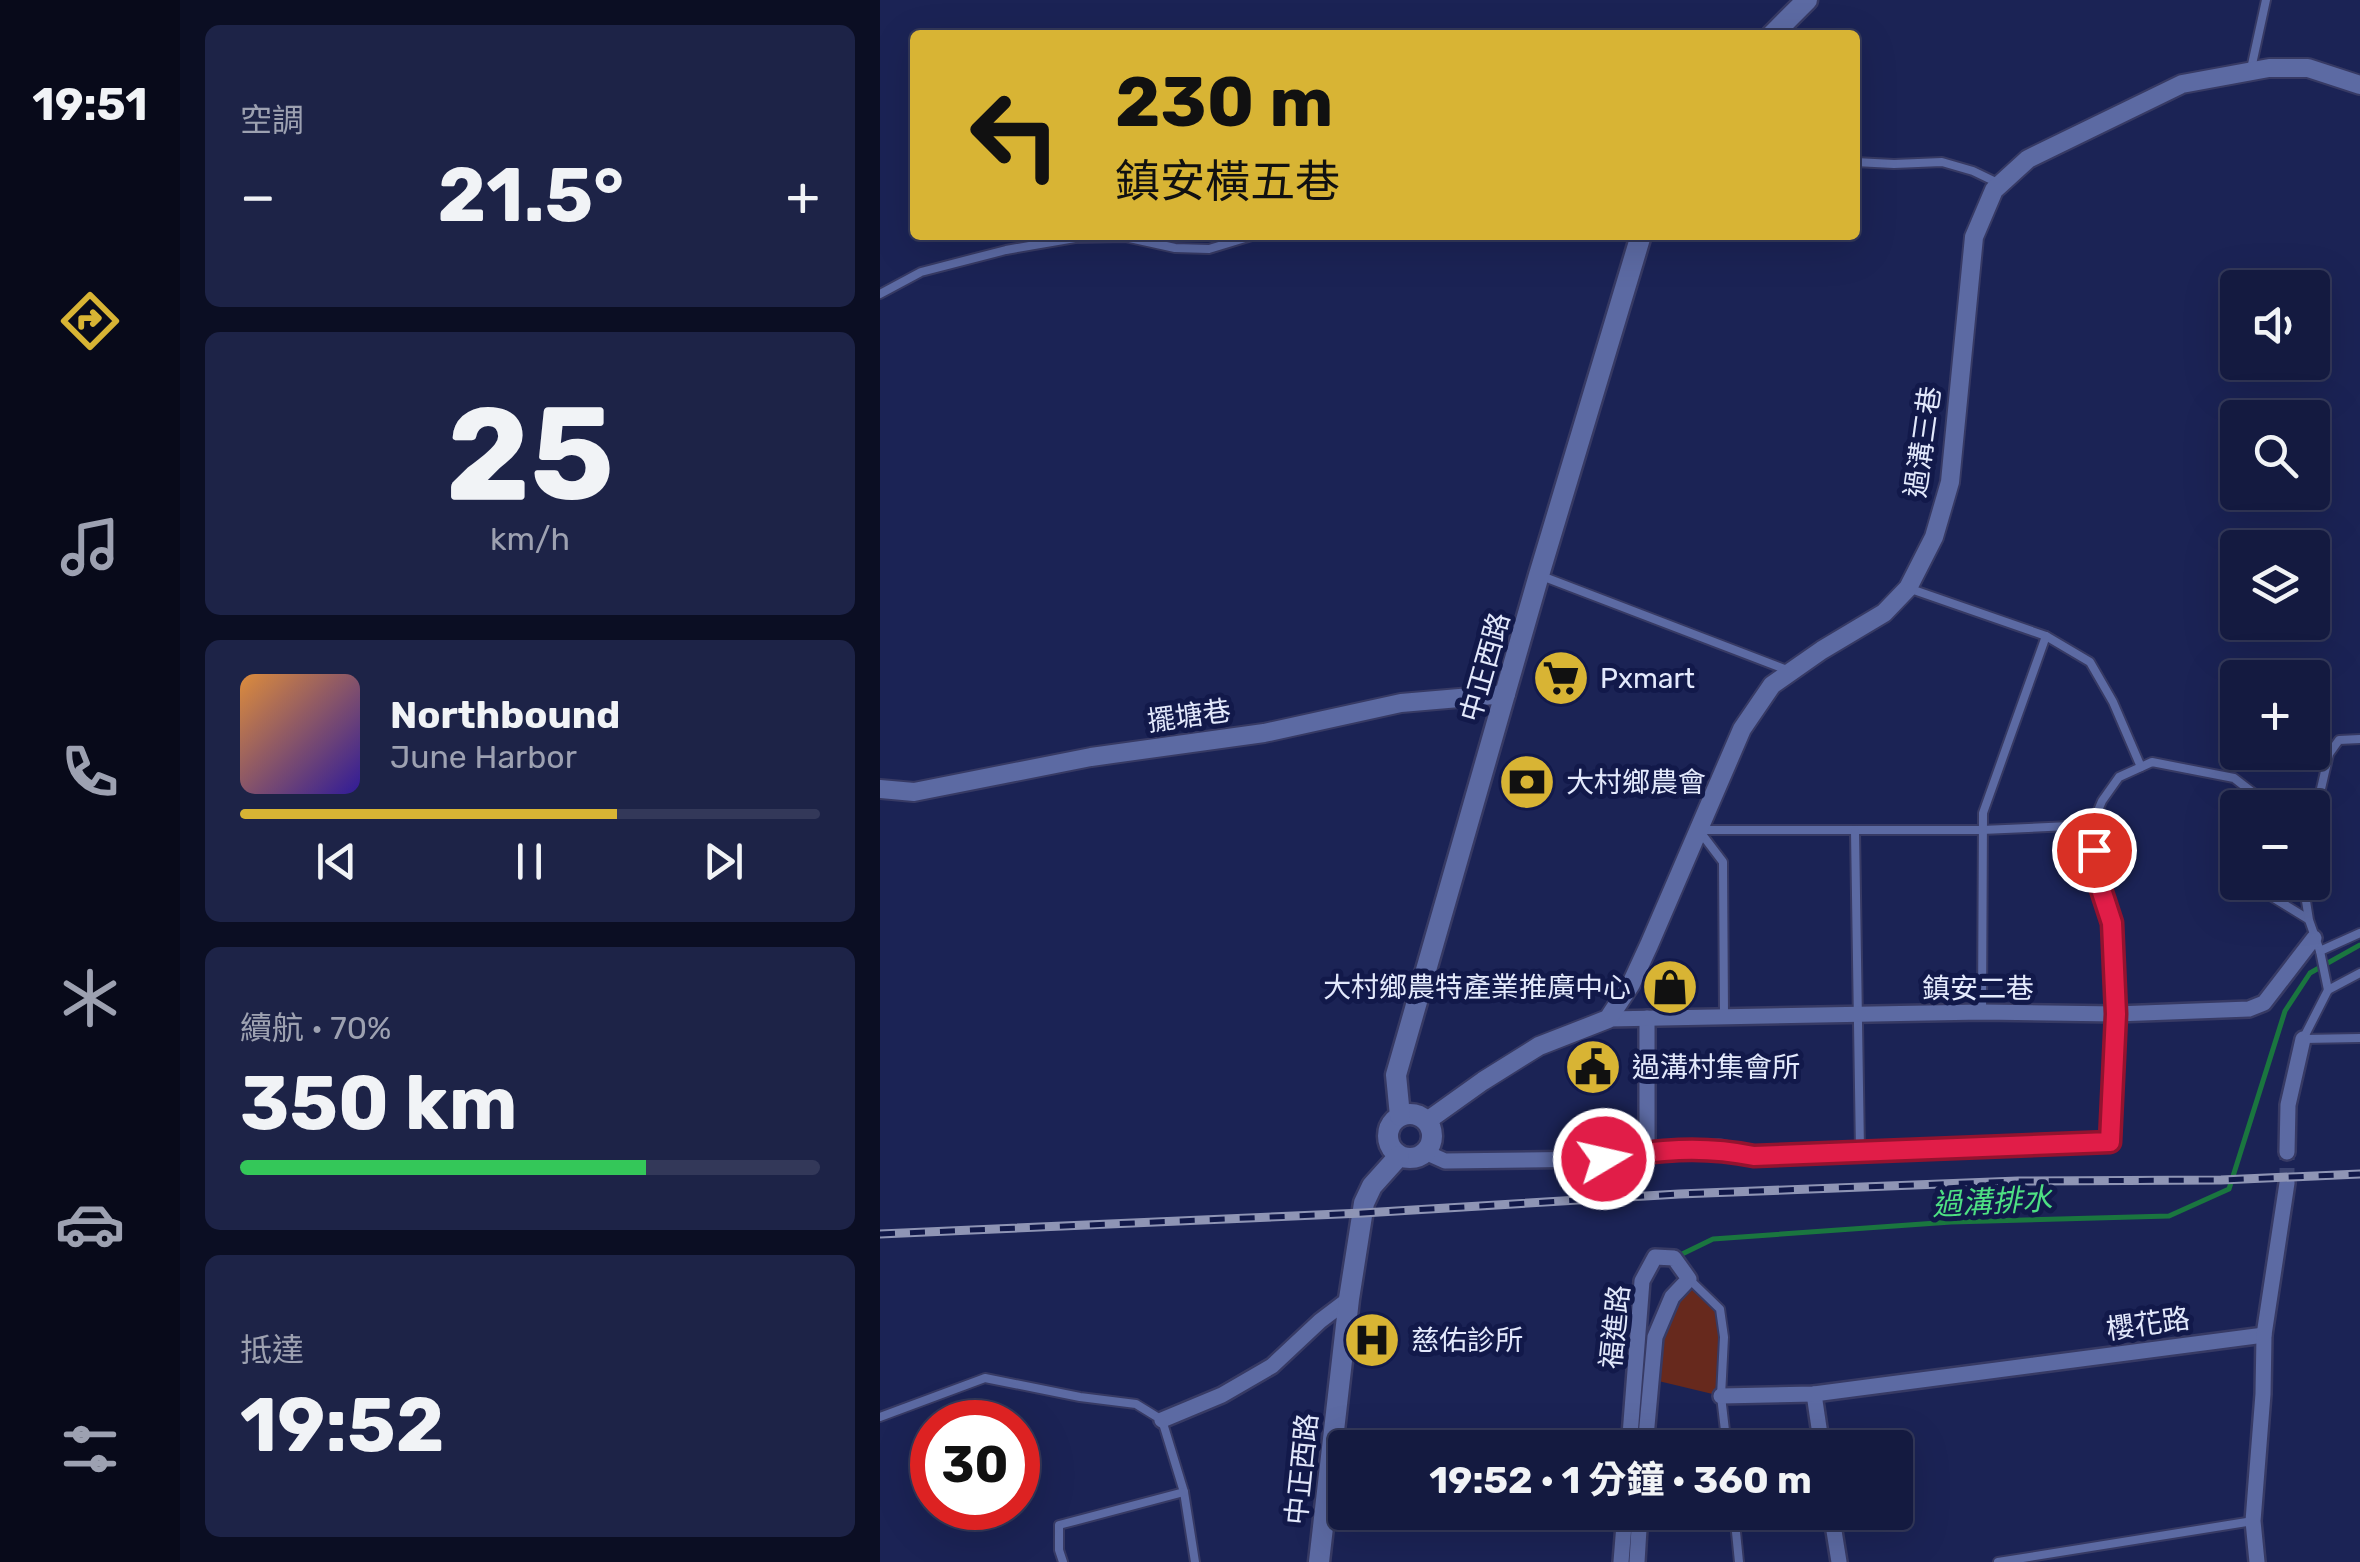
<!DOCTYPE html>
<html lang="zh-TW">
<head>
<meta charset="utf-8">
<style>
	:root { --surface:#141a40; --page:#1d2347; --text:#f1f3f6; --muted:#9da1b1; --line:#333859; --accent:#d8b434 }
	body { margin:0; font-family:Rubik,"Noto Sans TC",sans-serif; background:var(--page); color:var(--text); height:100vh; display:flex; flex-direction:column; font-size:38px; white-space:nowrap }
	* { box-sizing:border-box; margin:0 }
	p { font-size:32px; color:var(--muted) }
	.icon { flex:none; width:55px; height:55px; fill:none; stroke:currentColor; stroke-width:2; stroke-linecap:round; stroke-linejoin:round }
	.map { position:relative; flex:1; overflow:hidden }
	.sheet { display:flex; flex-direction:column; gap:25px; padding:25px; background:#0b0e23; width:700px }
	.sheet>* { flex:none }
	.hud { position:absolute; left:30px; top:30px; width:950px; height:210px; border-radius:10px; box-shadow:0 10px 40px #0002,0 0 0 2px var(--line); background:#d8b434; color:#111; overflow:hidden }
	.tools { position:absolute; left:1340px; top:270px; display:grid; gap:20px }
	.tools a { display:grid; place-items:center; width:110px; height:110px; border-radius:10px; background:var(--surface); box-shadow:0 10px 40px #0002,0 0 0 2px var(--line); font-size:50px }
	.speed { position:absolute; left:30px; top:1400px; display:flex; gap:20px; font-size:50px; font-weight:700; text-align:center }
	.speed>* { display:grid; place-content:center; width:130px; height:130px; border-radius:50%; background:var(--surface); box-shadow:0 10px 40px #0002,0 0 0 2px var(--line); line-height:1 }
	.speed .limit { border:15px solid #d22; background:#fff; color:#111 }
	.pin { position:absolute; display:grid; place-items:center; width:85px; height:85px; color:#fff; margin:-42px; border:5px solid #fff; border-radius:50%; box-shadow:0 2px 10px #0007 }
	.me { position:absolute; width:110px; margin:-55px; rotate:81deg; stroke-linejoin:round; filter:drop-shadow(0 0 8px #0008) }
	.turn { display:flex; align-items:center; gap:35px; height:210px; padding:0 40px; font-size:45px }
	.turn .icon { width:130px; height:130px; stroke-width:2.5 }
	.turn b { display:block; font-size:70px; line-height:85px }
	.big { font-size:75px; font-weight:700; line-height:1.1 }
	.sheet .card { flex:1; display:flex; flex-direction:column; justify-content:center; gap:15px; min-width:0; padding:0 35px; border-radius:15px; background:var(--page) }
	.sheet .dial { align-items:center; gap:0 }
	.dial b { font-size:130px; line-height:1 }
	.song { display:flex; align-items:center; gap:30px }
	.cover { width:120px; height:120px; border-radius:15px; background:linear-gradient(135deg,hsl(30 70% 55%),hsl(250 70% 35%)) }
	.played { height:10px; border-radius:5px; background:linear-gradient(90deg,var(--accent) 65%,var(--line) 65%) }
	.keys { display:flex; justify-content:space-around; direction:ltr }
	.heat { display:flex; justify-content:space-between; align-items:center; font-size:55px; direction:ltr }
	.charge { height:15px; border-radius:8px; background:linear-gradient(90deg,#34c759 70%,var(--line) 0) }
	.trip { position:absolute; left:448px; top:1430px; width:585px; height:100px; border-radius:10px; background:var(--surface); box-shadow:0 10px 40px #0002,0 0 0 2px var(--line); font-weight:700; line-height:100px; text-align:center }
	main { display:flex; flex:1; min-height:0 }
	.tab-bar { display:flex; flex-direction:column; width:180px; justify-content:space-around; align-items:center; background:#080a1a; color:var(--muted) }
	.tab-bar .icon { width:70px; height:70px }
	.tab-bar .on { color:var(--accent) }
	.tab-bar b { font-size:45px; color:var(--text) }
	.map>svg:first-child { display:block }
	.green { fill:#67291d }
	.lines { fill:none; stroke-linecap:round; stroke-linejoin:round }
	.stream { stroke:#1a763f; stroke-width:5 }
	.minor-tunnel { stroke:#39416e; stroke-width:15; stroke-dasharray:15 8; stroke-linecap:butt }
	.service-casing { stroke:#373a64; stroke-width:12 }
	.minor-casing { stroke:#373a64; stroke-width:20 }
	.tertiary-casing { stroke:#373a64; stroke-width:22 }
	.secondary-casing { stroke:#373a64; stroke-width:25 }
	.service { stroke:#5c6aa3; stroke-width:8 }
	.minor { stroke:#5c6aa3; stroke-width:15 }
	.tertiary { stroke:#5c6aa3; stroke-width:18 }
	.secondary { stroke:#5c6aa3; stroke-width:20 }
	.rail-casing { stroke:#8f95b5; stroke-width:9 }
	.rail { stroke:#12194a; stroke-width:5; stroke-dasharray:15; stroke-linecap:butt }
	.route-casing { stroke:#92132f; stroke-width:25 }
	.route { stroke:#e11d48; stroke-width:18 }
	.labels { text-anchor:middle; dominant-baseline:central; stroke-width:10; stroke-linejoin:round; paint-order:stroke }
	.street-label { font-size:28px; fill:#e3e9fc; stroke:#12194a }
	.poi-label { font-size:28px; fill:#e3e9fc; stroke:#12194a; text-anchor:start }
	.water-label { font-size:30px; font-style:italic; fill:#4ee083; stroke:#12194a }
</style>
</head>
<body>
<main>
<nav class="tab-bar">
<b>19:51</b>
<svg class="icon on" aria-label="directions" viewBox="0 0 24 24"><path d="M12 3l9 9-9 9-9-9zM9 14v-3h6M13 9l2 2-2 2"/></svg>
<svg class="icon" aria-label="music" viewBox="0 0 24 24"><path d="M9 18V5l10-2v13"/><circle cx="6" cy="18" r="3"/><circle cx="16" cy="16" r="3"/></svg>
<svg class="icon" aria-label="phone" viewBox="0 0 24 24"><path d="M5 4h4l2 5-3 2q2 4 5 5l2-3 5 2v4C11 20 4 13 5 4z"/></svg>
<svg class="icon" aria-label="climate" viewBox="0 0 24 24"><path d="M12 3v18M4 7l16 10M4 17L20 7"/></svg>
<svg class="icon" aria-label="car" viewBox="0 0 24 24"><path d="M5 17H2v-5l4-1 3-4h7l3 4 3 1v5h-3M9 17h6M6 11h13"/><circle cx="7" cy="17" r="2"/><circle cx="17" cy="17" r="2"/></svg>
<svg class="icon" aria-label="filters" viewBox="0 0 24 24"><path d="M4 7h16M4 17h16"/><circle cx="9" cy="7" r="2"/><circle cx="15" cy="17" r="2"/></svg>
</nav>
<section class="sheet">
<div class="card"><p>空調</p>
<div class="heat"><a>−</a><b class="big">21.5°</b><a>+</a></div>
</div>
<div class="card dial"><b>25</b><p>km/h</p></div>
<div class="card">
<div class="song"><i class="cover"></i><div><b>Northbound</b><p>June Harbor</p></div></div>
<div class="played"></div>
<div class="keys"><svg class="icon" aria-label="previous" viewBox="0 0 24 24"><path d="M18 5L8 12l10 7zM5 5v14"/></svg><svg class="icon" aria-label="pause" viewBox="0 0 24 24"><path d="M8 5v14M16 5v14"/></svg><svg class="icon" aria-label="next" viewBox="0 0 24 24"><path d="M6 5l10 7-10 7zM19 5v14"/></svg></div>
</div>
<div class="card"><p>續航 · 70%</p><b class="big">350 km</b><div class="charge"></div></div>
<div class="card"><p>抵達</p><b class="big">19:52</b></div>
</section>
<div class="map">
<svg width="1480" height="1562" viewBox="0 0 1480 1562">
	<rect width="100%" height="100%" fill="#1b2355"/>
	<polygon class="green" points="809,1279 840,1309 841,1396 770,1379 792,1297"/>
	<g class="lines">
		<polyline class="stream" points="796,1257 833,1239 1071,1222 1289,1216 1349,1189 1405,1011 1430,973 1480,945"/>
		<polyline class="minor-tunnel" points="1407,1183 1407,1152"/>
		<g class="service-casing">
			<g id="service">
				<polyline points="1371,69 1386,0"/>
				<polyline points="975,162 1014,164 1062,162 1093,171 1120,184"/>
				<polyline points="0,294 41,272 126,250 195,238 245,237 295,248 329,249 375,235"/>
				<polyline points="659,575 907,670"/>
				<polyline points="1028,588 1166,636 1210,662 1233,702 1261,767"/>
				<polyline points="1432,828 1449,754 1459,740 1480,739"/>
				<polyline points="819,830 1102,830 1212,825"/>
				<polyline points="975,831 980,1151"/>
				<polyline points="821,833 843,862 844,1016"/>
				<polyline points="1376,882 1376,887 1428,919"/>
				<polyline points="1423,882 1429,920 1440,951 1448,990 1423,1039 1480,1038"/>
				<polyline points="1440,951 1480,933"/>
				<polyline points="1448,990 1480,973"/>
				<polyline points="1102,1012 1103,813 1166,636"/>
				<polyline points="1230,1142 1236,1014 1233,923 1216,874 1212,825 1222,801 1239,777 1272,762 1354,778 1376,795 1383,808"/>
				<polyline points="809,1279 840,1309 844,1337 841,1396 847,1448"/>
				<polyline points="0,1417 105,1378 200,1397 256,1404 282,1420 304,1492 315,1562"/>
				<polyline points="854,1512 859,1562"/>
				<polyline points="183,1562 179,1550 179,1525 304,1492"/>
				<polyline points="1118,1562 1373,1521"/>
			</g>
		</g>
		<g class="minor-casing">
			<g id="minor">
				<polyline points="767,1018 767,1152"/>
				<polyline points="728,1019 1102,1012 1236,1014 1369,1009 1384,1003 1434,938"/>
				<polyline points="545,1152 565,1161 724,1159 779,1150 839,1148 874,1156 1230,1142"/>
				<polyline points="1407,1152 1408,1105 1423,1039"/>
				<polyline points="934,1394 942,1448"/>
				<polyline points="841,1396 934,1394 1384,1335"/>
				<polyline points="282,1420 342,1395 392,1366 440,1321 469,1299"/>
				<polyline points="749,1448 762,1281 775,1257 794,1258 809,1279 792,1297 775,1337 765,1448"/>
				<polyline points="951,1512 959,1562"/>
				<polyline points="741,1562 745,1512"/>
				<polyline points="757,1562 760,1512"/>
				<polyline points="1377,1562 1373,1521 1383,1394 1384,1335 1407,1183"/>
			</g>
		</g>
		<g class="tertiary-casing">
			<g id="tertiary">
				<polyline points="0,789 34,792 211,757 384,733 521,703 626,694"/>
				<polyline points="547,1121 603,1081 659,1046 728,1019 751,984 769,945 862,729 892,685 942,650 1004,613 1028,588 1054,537 1070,482 1094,237 1114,190 1148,159 1302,84 1389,68 1428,68 1480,85"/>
			</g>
		</g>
		<g class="secondary-casing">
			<g id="secondary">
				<polyline points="892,35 927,0"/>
				<circle cx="530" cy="1136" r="22"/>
				<polyline points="520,1116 516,1075 659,575 761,235"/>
				<polyline points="439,1562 469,1299 484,1203 492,1186 519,1156"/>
			</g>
		</g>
		<use href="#service" class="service"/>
		<use href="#minor" class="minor"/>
		<use href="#tertiary" class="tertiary"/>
		<use href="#secondary" class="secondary"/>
		<g class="rail-casing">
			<polyline id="rail" points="0,1234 483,1213 799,1194 1138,1181 1341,1180 1480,1174"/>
		</g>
		<use href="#rail" class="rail"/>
	</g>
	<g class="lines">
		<g class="route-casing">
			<path id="route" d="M724 1159C778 1150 820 1145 874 1156L1230 1142 1236 1014 1232 923 1216 874 1214 850"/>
		</g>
		<use href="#route" class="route"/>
	</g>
	<defs>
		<g id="supermarket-disc" transform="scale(2.875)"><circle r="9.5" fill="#d8b434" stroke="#12194a"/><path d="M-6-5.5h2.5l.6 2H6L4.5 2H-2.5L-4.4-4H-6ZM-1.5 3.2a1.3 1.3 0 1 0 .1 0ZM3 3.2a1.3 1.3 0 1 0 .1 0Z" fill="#111"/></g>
		<g id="bank-disc" transform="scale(2.875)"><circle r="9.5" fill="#d8b434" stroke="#12194a"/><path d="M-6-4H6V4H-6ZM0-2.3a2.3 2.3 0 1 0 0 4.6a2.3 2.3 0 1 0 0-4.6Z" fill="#111"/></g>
		<g id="shop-disc" transform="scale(2.875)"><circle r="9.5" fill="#d8b434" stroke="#12194a"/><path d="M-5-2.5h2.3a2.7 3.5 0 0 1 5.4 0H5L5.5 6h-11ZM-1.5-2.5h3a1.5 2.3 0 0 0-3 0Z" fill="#111"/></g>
		<g id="civic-disc" transform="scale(2.875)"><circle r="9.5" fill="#d8b434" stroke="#12194a"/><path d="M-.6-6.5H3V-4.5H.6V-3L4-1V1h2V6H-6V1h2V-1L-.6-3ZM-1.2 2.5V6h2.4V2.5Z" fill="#111"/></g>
		<g id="hospital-disc" transform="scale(2.875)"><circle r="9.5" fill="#d8b434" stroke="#12194a"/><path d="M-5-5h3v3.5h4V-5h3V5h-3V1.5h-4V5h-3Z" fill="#111"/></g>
	</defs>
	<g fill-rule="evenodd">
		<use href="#supermarket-disc" x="681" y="678"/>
		<use href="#bank-disc" x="647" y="782"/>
		<use href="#shop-disc" x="790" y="987"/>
		<use href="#civic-disc" x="713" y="1067"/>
		<use href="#hospital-disc" x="492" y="1340"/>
	</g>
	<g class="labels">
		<g class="street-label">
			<text transform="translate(1043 442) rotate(-82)">過溝三巷</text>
			<text transform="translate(605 667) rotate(-74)">中正西路</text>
			<text transform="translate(309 716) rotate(-8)">擺塘巷</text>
			<text x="1098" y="988">鎮安二巷</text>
			<text transform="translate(1268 1324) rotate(-8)">櫻花路</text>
			<text transform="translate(735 1327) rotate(-84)">福進路</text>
			<text transform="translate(422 1469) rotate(-84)">中正西路</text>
		</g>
		<g class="poi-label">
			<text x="720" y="678">Pxmart</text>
			<text x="686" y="782">大村鄉農會</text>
			<text x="751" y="987" text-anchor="end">大村鄉農特產業推廣中心</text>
			<text x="752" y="1067">過溝村集會所</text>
			<text x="531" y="1340">慈佑診所</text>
		</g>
		<g class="water-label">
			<text transform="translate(1112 1202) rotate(-3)">過溝排水</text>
		</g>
	</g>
</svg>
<div class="tools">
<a><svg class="icon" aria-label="sound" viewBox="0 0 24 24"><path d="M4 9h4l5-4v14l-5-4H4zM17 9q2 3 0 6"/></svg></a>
<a><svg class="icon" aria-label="search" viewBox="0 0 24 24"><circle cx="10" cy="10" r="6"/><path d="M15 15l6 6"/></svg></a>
<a><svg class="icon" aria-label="layers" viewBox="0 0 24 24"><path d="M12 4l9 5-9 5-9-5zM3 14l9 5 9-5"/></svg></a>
<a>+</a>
<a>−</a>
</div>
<div class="speed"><div class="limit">30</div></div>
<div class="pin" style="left:1214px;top:850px;background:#d93025"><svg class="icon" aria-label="arrive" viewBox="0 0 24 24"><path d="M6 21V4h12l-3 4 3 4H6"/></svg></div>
<svg class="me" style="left:724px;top:1159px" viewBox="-20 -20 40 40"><circle r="17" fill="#e11d48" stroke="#fff" stroke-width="3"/><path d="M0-11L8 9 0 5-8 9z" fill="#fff"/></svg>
<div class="trip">19:52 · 1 分鐘 · 360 m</div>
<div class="hud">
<div class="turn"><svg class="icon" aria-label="left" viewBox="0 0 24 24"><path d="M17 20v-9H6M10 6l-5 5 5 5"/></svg><div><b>230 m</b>鎮安橫五巷</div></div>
</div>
</div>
</main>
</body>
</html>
